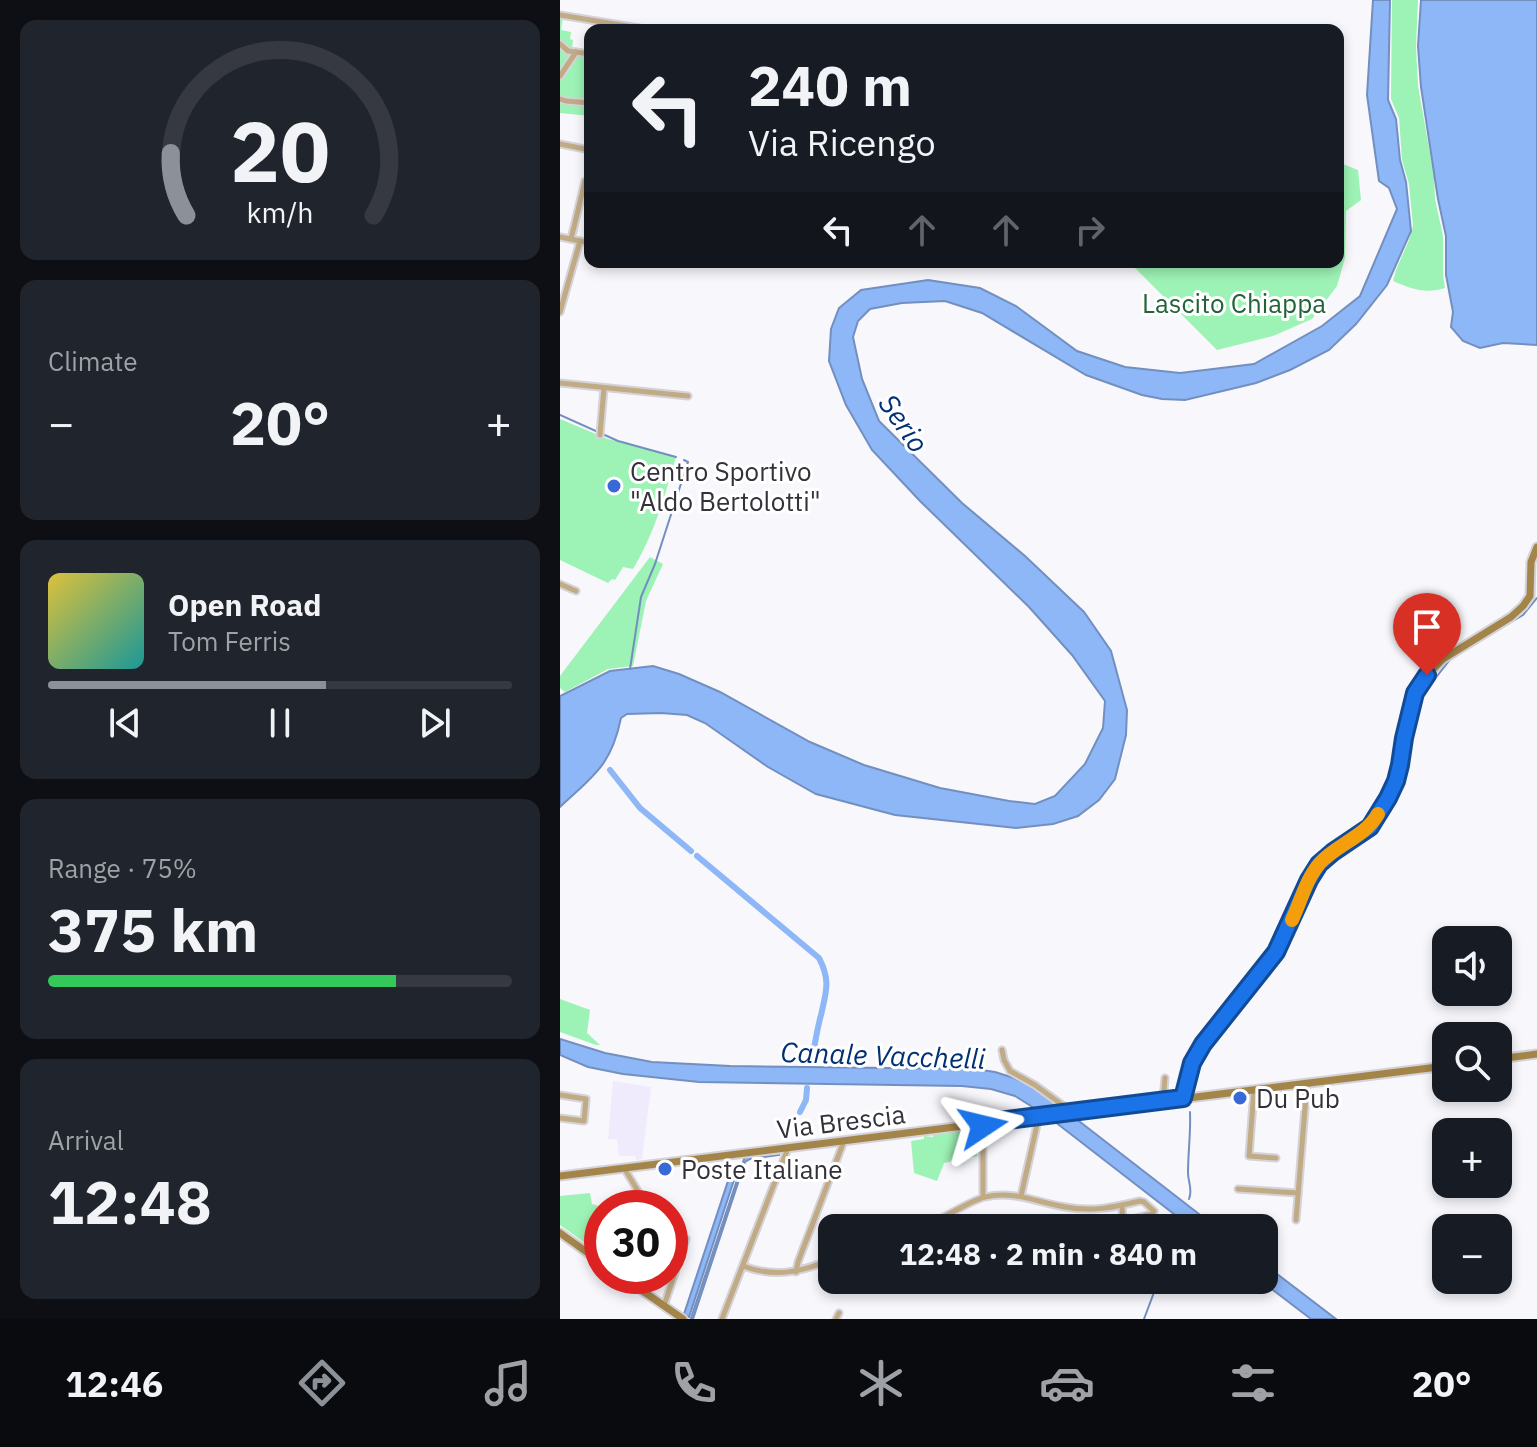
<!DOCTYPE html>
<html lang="en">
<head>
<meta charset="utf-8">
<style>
	:root { --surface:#171b24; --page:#20242c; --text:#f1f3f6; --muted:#9ea1a6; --line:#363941; --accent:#8c9099 }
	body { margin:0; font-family:"IBM Plex Sans",sans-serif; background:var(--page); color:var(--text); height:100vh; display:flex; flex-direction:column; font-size:30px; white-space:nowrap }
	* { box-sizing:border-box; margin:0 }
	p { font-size:26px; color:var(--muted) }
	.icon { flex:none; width:44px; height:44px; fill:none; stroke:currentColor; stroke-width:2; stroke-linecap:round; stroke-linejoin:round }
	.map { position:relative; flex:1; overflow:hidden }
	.details { display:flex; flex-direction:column; gap:20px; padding:20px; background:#0d0f14; width:560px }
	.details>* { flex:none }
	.top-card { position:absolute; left:24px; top:24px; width:760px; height:244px; border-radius:16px; box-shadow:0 4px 12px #0003; background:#171b24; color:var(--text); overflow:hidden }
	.fabs { position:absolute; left:872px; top:926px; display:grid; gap:16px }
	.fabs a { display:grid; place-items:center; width:80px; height:80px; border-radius:16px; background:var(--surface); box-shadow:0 4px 12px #0003; font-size:40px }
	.speed { position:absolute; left:24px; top:1190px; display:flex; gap:16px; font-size:40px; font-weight:700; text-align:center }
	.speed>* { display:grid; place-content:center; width:104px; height:104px; border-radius:50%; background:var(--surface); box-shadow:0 4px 12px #0003; line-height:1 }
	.speed .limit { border:12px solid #d22; background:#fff; color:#111 }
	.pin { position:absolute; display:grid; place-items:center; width:68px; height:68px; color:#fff; margin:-82px -34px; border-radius:50% 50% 50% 0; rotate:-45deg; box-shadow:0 0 8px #0007 }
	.pin .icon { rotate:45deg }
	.me { position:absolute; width:88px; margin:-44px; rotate:80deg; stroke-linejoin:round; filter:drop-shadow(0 0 6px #0008) }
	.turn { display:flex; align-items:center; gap:28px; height:168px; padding:0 32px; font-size:36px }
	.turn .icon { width:104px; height:104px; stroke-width:2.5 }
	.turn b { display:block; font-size:56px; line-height:68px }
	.lanes { display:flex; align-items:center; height:76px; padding:0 32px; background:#0003; justify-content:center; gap:40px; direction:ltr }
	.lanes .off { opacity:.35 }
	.big { font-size:60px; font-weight:700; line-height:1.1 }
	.details .widget { flex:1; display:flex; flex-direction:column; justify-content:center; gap:12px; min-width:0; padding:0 28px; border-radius:16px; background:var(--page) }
	.details .dial { align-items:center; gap:0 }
	.dial svg { height:208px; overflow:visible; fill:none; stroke:var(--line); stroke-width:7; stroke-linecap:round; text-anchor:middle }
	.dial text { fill:var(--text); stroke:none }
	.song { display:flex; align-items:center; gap:24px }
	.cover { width:96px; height:96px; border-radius:12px; background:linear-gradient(135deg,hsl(50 70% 55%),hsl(180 70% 35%)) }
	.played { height:8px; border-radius:4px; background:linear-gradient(90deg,var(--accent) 60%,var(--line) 60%) }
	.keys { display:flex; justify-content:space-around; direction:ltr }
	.heat { display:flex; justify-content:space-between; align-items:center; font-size:44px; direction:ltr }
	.charge { height:12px; border-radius:6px; background:linear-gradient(90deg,#34c759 75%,var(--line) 0) }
	.trip { position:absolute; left:258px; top:1214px; width:460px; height:80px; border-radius:16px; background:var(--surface); box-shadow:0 4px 12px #0003; font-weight:700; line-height:80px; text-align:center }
	.menu { display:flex; height:128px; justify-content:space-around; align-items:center; background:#090b0e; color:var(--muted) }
	.menu .icon { width:56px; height:56px }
	.menu .current { color:var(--accent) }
	.menu b { font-size:36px; color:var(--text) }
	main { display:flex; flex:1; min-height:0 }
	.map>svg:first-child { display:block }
	.built { fill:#f0eafd }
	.green { fill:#9df3b5 }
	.water { fill:#8eb7f7; stroke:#738fbf; stroke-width:2 }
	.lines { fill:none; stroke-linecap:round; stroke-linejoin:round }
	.stream { stroke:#738fbf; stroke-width:2 }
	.canal { stroke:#8eb7f7; stroke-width:6 }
	.street-casing { stroke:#d5d3d9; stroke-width:9 }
	.secondary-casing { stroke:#d5d3d9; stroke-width:11 }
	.street { stroke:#c0ab85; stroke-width:5 }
	.secondary { stroke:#a48549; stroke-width:7 }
	.route-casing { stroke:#114b97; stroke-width:20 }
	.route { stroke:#1a73e8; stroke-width:14 }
	.slow { stroke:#f59e0b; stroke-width:14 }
	.poi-dot { fill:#3968d9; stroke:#fff; stroke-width:3 }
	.labels { text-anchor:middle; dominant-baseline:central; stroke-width:6; stroke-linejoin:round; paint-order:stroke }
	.park-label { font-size:26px; fill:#226339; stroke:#fff }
	.poi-label { font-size:26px; fill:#35313b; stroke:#fff; text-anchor:start }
	.street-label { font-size:26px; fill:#35313b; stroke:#fff }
	.water-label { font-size:28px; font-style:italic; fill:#013175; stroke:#fff }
</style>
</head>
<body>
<main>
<section class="details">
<div class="widget dial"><svg viewBox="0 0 100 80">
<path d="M14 69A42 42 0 1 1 86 69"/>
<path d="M14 69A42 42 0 0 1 8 45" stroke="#8c9099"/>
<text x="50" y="56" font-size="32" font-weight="700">20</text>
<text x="50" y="72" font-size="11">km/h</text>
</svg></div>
<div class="widget"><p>Climate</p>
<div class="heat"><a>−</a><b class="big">20°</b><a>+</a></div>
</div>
<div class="widget">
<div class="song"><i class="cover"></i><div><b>Open Road</b><p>Tom Ferris</p></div></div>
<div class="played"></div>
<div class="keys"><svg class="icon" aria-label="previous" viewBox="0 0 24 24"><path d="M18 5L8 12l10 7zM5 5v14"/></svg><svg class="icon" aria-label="pause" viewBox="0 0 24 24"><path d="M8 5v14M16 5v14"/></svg><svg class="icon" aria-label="next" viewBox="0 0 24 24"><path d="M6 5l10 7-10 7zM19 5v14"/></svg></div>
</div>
<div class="widget"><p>Range · 75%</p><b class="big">375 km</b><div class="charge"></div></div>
<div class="widget"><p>Arrival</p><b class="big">12:48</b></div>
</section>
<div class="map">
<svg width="977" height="1319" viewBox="0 0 977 1319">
	<rect width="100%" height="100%" fill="#f8f7fc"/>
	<polygon class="built" points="53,1081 91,1087 82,1159 76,1160 75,1156 59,1156 57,1139 48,1139"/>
	<g class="green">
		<path d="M832 0H858L856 47 858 86 874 176 875 199 883 236V274L885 288C866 294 851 289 833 281L836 270 849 240 853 226 849 184 842 160 839 118 831 99Z"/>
		<polygon points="0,17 3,17 1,30 11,32 10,39 13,40 12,49 24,51 25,45 30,46 30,116 0,113"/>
		<polygon points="778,162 798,170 801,200 786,211 785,258 777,286 752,319 713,336 657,350 569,262 778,262"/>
		<path d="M0 419 48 439 116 457C104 498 95 532 73 569L63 567 55 580 52 579 48 583 0 560Z"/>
		<polygon points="90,557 103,564 86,601 73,666 48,669 5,692 0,688 0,676"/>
		<polygon points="0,999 30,1010 27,1033 40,1045 36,1045 0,1032"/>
		<polygon points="414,1130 416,1132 417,1156 384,1163 377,1181 354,1173 351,1141 364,1139 364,1136 373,1137 373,1135"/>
		<polygon points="30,1193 32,1204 46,1208 42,1208 42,1255 0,1225 0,1196"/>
	</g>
	<g class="water">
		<path d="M813 0H830L828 100 836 119 840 160 846 182 851 231 827 285 796 324 769 350 730 370 696 383 625 400 602 399 582 395 526 375 422 313 385 301 342 303 310 309 298 321 293 337 302 379 319 421 402 503 465 556 524 612 551 651 567 710 566 735 555 779 539 800 518 816 493 824 456 828 335 815 256 794 208 767 145 723 127 715 101 713 67 714 61 718C51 766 34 775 0 807V696L50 671 93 666 119 674 160 692 250 742 304 765 380 788 449 801 475 804 495 796 525 764 543 728 545 701 512 655 469 607 360 501 312 450 286 405 269 361 271 329 279 308 301 290 368 280 420 288 456 306 517 351 565 367 620 373 694 364 762 326 800 296 837 209 829 188 819 181 807 95Z"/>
		<polygon points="861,0 977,0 977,345 943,343 920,348 903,341 891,327 893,312 886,275 886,236 878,199 861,87 858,46"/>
		<polygon points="0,1039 45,1053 92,1062 170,1066 415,1069 435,1072 454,1078 467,1084 506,1111 657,1228 632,1228 490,1118 455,1096 431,1089 402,1086 139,1082 63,1074 28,1067 0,1055"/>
		<polygon points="219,1152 219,1155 190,1159 185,1162 133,1319 131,1318 184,1159 188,1156"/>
		<polygon points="177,1171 129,1317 124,1314 171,1172"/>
		<polygon points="704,1264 776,1319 751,1319 700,1280 704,1280"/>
	</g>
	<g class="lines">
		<g class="stream">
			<polyline points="0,415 58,441 116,457"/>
			<polyline points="911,646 963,615 977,598"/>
			<polyline points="70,669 81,597 95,564 128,462 124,460"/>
			<polyline points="855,707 863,694 892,657"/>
			<polyline points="643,1051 715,962 739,913 747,892 758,874 772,858 814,829 840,786 844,770 851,725"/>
			<polyline points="630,1093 630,1086 638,1060"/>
			<path d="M629 1199C633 1189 628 1182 628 1173 628 1152 631 1132 630 1112"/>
			<polyline points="609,1228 614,1220"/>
			<polyline points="584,1319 593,1295 597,1280"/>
		</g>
		<g class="canal">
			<polyline points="50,770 80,808 131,851"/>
			<path d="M137 856 259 958C271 981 266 992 261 1015 257 1029 255 1044 252 1059"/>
			<polyline points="240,1112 246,1100 247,1088"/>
		</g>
		<g class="street-casing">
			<g id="street">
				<polyline points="0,15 91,30"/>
				<polyline points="0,44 8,51 30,54"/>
				<polyline points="0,76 16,52"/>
				<polyline points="0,99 6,101 30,103"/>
				<polyline points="0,144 30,150"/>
				<polyline points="0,237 30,243"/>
				<polyline points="11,239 25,181"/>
				<polyline points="0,312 20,241"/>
				<polyline points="0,383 128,396"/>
				<polyline points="40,435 44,388"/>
				<polyline points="0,584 16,591"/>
				<polyline points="442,1050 444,1060 450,1071 475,1085 512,1112"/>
				<polyline points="694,1090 689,1156 716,1158"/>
				<polyline points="0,1095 26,1099 24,1121 0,1118"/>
				<polyline points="603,1101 605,1078"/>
				<polyline points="423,1123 423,1197"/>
				<polyline points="64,1168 81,1196 84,1208"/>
				<polyline points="678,1189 738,1193"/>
				<polyline points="461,1196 479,1116"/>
				<polyline points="562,1205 563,1228"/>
				<polyline points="736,1220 747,1083"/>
				<path d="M363 1228C380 1220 409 1201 425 1197 453 1190 479 1203 506 1207 532 1212 555 1207 580 1201L584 1202 594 1211 592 1214 563 1221"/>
				<path d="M183 1266C215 1278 242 1272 272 1259"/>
				<polyline points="236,1272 238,1262 284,1141"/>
				<polyline points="104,1306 126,1239"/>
				<polyline points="162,1319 228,1148"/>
				<polyline points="276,1319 279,1313"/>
			</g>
		</g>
		<g class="secondary-casing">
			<g id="secondary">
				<polyline points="938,1059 977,1054"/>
				<polyline points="623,1098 632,1063 643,1044 716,952 749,880 759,864 773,852 810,827 828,798 836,781 840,765 844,738 855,693 867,675 883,659 951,617 963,606 970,596 971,562 977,547"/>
				<polyline points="0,1176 886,1066"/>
				<polyline points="0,1233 42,1263"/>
				<polyline points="61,1276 123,1319"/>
			</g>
		</g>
		<use href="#street" class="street"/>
		<use href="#secondary" class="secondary"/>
	</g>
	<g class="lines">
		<g class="route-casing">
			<polyline id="route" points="423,1126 423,1123 623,1098 632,1063 643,1044 716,952 749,880 759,864 773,852 810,827 828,798 836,781 840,765 844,738 855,693 867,675"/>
		</g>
		<use href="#route" class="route"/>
		<path class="slow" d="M732 920C741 901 746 879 760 863 777 844 805 837 818 814"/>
	</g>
	<g class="poi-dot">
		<circle cx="54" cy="486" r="8"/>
		<circle cx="680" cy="1098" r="8"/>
		<circle cx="105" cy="1169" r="8"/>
	</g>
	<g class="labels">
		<g class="park-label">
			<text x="674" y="303">Lascito Chiappa</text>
		</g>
		<g class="poi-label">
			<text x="70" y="471">Centro Sportivo<tspan x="70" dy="30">"Aldo Bertolotti"</tspan></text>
			<text x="696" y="1098">Du Pub</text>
			<text x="121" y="1169">Poste Italiane</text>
		</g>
		<g class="street-label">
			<text transform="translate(281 1121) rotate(-7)">Via Brescia</text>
		</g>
		<g class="water-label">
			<text transform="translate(344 423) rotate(55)">Serio</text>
			<text transform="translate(323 1055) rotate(2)">Canale Vacchelli</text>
		</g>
	</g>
</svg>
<div class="fabs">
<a><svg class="icon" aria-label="sound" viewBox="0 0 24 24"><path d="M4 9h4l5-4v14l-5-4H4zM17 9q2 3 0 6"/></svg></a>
<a><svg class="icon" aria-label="search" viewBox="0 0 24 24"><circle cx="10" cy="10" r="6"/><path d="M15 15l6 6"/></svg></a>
<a>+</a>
<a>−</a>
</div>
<div class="speed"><div class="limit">30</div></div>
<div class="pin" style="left:867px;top:675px;background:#d93025"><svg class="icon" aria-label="arrive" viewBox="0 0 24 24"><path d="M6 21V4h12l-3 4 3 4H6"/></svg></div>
<svg class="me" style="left:423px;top:1126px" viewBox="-20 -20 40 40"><path d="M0-17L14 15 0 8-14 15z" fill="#1a73e8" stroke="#fff" stroke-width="4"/></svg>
<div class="trip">12:48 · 2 min · 840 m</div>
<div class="top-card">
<div class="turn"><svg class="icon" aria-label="left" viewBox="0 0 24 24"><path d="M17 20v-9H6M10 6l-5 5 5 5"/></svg><div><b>240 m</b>Via Ricengo</div></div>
<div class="lanes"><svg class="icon" aria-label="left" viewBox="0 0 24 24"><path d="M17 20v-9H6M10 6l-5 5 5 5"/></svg><svg class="icon off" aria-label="ahead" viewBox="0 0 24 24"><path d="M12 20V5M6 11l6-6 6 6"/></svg><svg class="icon off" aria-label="ahead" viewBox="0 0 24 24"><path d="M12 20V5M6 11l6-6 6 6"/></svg><svg class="icon off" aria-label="right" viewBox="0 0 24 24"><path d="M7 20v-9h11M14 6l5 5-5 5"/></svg></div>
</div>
</div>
</main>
<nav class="menu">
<b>12:46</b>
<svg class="icon current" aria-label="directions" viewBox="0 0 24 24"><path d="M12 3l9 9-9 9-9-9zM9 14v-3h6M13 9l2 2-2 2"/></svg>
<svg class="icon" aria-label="music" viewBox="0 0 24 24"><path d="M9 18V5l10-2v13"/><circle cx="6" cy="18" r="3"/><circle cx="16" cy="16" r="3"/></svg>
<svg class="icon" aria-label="phone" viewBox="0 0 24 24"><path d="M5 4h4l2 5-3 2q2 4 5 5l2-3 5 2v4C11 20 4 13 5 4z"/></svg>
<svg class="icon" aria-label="climate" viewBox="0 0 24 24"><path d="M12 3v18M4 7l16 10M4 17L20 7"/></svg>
<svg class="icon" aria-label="car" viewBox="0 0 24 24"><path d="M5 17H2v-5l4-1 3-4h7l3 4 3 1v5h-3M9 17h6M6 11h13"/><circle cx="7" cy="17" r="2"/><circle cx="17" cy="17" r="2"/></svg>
<svg class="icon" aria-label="filters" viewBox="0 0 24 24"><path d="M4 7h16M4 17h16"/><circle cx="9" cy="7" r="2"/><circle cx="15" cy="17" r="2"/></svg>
<b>20°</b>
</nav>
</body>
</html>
